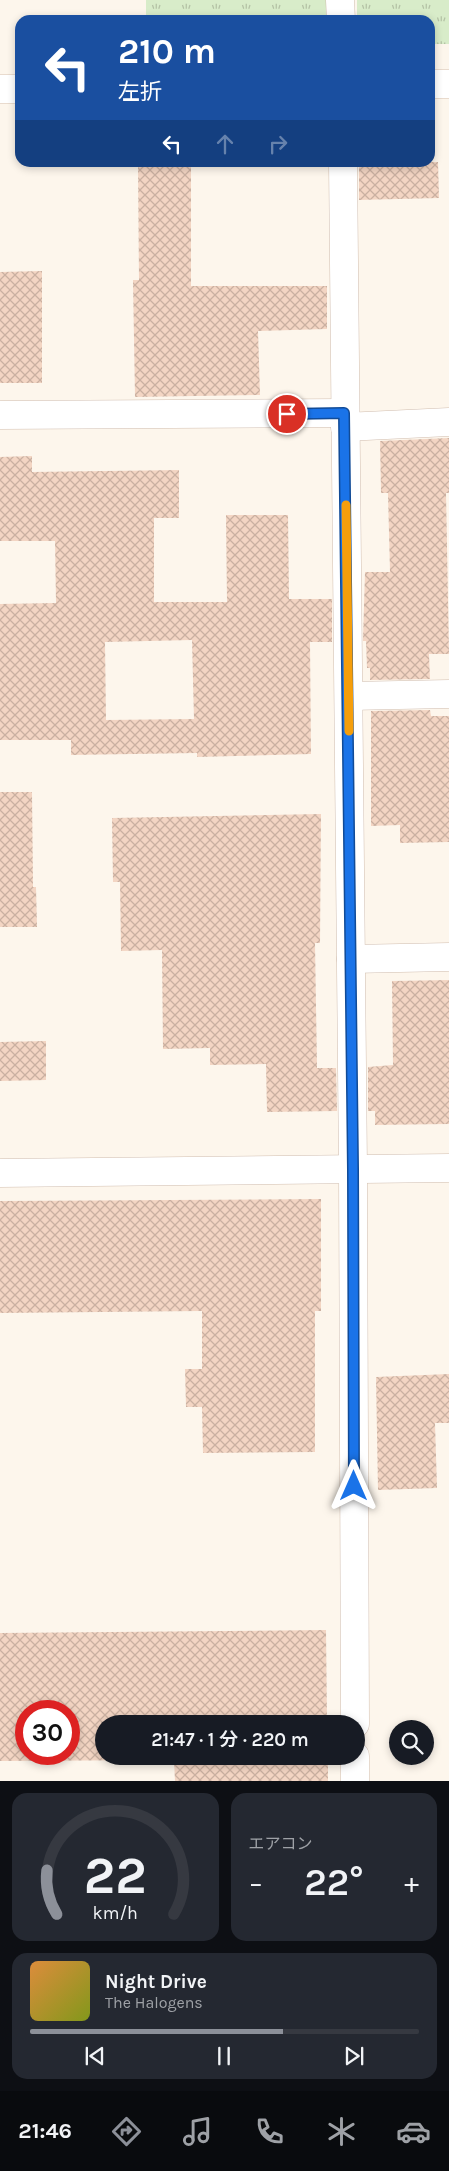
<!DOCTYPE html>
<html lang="ja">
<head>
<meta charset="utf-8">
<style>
	:root { --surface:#171b24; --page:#242831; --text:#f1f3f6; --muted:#9ea1a6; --line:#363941; --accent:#8c9099 }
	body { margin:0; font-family:Karla,"Noto Sans JP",sans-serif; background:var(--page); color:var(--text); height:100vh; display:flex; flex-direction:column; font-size:19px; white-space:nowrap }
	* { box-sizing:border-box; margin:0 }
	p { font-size:16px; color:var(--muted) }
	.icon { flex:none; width:28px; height:28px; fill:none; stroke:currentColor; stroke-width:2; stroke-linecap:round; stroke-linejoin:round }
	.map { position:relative; height:1781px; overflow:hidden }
	.sheet { display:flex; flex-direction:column; gap:12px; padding:12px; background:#0d0f14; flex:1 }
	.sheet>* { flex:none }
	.hud { position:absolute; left:15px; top:15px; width:420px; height:152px; border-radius:15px; box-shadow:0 2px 8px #0003; background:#1a4fa0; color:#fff; overflow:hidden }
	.tools { position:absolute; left:389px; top:1720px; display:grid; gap:10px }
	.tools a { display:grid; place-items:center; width:45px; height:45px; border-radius:50%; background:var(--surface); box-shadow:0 2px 8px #0003; font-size:25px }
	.speed { position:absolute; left:15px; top:1700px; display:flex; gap:10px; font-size:25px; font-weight:700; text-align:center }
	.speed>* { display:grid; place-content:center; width:65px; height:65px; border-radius:50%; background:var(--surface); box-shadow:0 2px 8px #0003; line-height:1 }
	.speed .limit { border:8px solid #d22; background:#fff; color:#111 }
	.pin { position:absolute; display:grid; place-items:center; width:42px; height:42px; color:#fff; margin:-21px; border:2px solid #fff; border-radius:50%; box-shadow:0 1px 5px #0007 }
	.me { position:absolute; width:55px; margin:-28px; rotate:0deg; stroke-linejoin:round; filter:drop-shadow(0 0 4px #0008) }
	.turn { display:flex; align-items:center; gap:18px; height:105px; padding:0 20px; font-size:22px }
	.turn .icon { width:65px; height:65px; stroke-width:2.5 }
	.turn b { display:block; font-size:35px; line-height:42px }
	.lanes { display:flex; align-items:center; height:48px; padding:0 20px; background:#0003; justify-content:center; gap:25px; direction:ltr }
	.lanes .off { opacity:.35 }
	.big { font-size:38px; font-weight:600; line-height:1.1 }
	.sheet .card { flex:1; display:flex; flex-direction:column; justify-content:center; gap:8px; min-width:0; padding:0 18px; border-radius:15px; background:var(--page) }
	.sheet .dial { align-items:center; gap:0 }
	.dial svg { height:130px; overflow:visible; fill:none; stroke:var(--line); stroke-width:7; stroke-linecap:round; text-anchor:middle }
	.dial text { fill:var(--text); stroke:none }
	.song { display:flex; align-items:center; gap:15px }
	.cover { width:60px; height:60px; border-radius:8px; background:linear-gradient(135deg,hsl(30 70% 55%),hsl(70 70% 35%)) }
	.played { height:5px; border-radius:2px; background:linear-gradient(90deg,var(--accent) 65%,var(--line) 65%) }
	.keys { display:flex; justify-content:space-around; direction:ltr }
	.heat { display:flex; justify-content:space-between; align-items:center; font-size:28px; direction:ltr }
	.sheet .tiles { flex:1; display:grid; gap:12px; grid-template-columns:1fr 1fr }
	.card:last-child { grid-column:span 2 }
	.trip { position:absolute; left:95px; top:1715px; width:270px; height:50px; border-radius:25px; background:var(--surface); box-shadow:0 2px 8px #0003; font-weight:600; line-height:50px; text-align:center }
	.dock { display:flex; height:80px; justify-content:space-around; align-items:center; background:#090b0e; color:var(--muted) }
	.dock .icon { width:35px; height:35px }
	.dock .current { color:var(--accent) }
	.dock b { font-size:22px; color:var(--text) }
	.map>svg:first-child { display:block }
	.park { fill:url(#park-tufts) }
	.building { fill:url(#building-cross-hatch); fill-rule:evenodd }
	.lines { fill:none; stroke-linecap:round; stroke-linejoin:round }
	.street-casing { stroke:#d1beb0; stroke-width:29 }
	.secondary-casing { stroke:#d6c0b0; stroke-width:29 }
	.street { stroke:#fff; stroke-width:28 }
	.secondary { stroke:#fff; stroke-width:28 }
	.route-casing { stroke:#114b97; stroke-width:12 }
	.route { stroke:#1a73e8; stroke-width:9 }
	.slow { stroke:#f59e0b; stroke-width:9 }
</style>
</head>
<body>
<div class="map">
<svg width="449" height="1781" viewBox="0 0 449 1781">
	<defs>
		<pattern id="park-tufts" width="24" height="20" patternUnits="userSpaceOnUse" patternTransform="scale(1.25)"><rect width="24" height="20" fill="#d8ecc9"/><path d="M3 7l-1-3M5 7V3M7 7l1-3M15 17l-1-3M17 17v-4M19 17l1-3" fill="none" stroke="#b4c2a5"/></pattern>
		<pattern id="building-cross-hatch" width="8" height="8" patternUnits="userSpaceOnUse" patternTransform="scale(1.25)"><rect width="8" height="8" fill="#f3d5c3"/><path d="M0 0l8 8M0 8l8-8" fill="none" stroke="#cab0a1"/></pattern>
	</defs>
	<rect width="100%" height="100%" fill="#fdf6ec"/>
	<g class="park">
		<rect x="146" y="0" width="185" height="20"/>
		<polygon points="357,0 449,0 449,44 430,44 430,20 357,20"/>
	</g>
	<g class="building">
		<polygon points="138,162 191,162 191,286 327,286 327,329 258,331 260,395 135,397 133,280 139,280"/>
		<polygon points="359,162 438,162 439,198 359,200"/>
		<polygon points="42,271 42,383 0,383 0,272"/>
		<polygon points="449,438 449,493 446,493 449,654 429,654 430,679 370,680 370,668 367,668 366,641 363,641 365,572 390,572 388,493 381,493 380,441"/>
		<path d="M32 456V472L179 470V518H154V602H227L226 515H288L289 599H332V642H310L311 754 197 757V753L71 755V740H0V604L56 603 55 541H0V457ZM192 640 194 719 106 720 105 642Z"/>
		<polygon points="430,710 431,716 449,716 449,842 400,843 400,825 371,826 371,711"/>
		<polygon points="0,792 32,792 33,887 36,887 37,927 0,927"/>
		<polygon points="321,814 320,943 315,943 317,1068 336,1068 337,1111 267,1112 266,1064 210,1065 210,1048 163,1049 162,950 121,951 120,882 113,882 112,818"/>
		<polygon points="449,980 449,1124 375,1125 375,1111 368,1111 368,1067 393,1065 392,981"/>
		<polygon points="46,1041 46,1080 0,1081 0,1042"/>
		<polygon points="321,1199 321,1311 315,1311 315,1452 203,1453 202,1407 186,1407 185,1369 202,1369 202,1311 0,1313 0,1201"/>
		<polygon points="449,1374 449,1423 435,1423 437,1488 378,1490 376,1377"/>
		<path d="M326 1630 327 1724H104V1756H328V1781H175L174 1760 0 1761V1633ZM26 1711H69V1754H26Z"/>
	</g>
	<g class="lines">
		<g class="street-casing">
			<g id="street">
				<polyline points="340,0 341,20"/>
				<polyline points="343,162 353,1169 355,1724"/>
				<polyline points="0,415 344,413"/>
				<polyline points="345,427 449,422"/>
				<polyline points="349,696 449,694"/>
				<polyline points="351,959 449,957"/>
				<polyline points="0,1173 449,1168"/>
				<polyline points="355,1756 355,1781"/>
			</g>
		</g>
		<g class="secondary-casing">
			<g id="secondary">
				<polyline points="430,84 449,84"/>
				<polyline points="0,89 20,89"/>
			</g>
		</g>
		<use href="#street" class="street"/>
		<use href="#secondary" class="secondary"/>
	</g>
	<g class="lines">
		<g class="route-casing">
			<polyline id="route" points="287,414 344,413 353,1169 354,1486"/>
		</g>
		<use href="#route" class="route"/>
		<polyline class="slow" points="346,505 349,731"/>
	</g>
</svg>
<div class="tools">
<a><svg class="icon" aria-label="search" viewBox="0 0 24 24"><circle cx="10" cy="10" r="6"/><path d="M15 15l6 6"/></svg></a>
</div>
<div class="speed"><div class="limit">30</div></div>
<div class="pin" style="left:287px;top:414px;background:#d93025"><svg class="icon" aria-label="arrive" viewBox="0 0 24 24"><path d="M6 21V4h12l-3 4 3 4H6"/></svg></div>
<svg class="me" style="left:354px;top:1486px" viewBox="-20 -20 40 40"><path d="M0-17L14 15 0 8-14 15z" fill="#1a73e8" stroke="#fff" stroke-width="4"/></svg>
<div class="trip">21:47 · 1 分 · 220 m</div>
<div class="hud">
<div class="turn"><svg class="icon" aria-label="left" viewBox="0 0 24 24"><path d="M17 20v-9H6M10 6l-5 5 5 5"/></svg><div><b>210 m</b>左折</div></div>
<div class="lanes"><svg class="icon" aria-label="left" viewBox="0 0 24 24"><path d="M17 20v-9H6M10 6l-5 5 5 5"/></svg><svg class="icon off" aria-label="ahead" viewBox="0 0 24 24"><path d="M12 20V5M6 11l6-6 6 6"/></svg><svg class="icon off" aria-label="right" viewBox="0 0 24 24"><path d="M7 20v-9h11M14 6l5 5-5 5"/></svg></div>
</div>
</div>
<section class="sheet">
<div class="tiles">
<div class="card dial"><svg viewBox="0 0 100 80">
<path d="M14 69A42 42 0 1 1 86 69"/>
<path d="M14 69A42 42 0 0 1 8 42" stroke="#8c9099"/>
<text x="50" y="56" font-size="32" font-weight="700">22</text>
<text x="50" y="72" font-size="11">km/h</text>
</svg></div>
<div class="card"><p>エアコン</p>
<div class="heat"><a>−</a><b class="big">22°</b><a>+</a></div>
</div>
<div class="card">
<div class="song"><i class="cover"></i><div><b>Night Drive</b><p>The Halogens</p></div></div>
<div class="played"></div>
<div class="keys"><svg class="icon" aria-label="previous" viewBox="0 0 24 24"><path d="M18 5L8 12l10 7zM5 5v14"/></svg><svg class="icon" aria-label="pause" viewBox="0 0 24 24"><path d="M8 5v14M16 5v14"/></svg><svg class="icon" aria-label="next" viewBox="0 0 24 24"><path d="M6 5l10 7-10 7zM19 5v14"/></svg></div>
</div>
</div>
</section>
<nav class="dock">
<b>21:46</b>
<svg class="icon current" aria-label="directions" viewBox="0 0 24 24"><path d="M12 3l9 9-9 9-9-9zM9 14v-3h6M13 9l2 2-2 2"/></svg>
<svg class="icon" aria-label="music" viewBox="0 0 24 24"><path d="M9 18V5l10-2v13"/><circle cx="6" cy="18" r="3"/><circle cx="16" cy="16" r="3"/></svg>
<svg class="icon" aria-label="phone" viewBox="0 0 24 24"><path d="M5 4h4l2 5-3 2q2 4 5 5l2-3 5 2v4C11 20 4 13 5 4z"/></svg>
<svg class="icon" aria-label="climate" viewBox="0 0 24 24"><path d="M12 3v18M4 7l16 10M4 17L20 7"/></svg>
<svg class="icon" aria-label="car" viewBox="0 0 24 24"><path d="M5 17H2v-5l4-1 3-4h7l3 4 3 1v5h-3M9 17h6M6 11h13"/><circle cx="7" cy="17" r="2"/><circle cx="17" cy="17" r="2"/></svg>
</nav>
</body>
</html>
